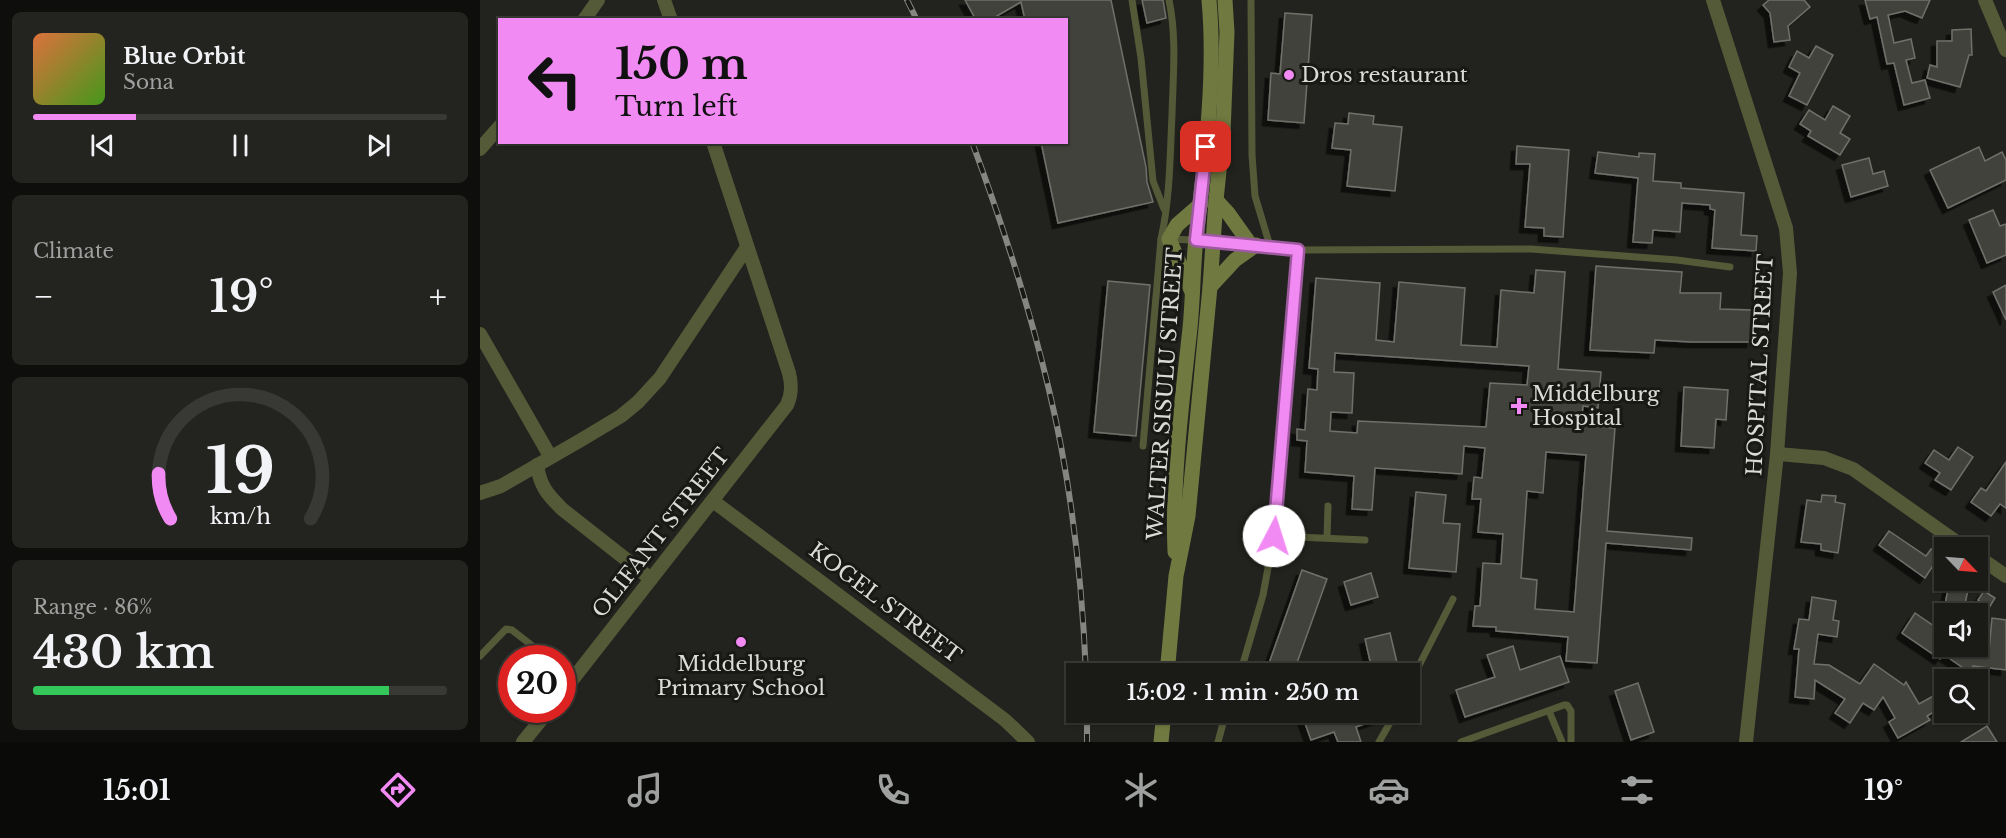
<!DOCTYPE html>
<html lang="en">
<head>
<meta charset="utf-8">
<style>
	:root { --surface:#1a1a16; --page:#23231f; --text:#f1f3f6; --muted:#9fa1a1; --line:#383835; --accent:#f28af3 }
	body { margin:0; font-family:"Libre Baskerville",serif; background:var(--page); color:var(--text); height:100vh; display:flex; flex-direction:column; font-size:22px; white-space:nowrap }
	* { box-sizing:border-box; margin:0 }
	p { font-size:20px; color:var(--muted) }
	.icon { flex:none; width:33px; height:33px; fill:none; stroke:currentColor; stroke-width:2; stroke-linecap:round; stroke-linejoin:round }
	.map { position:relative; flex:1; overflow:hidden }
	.details { display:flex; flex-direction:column; gap:12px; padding:12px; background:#0e0e0c; width:480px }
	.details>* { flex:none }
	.hud { position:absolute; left:18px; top:18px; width:570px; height:126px; border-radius:0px; box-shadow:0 2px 4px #0004,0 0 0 2px var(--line); background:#f28af3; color:#111; overflow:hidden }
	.needle { width:39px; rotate:115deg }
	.tools { position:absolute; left:1454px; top:537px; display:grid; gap:12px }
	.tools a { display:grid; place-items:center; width:54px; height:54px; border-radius:0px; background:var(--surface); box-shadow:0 2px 4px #0004,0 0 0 2px var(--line); font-size:30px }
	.speed { position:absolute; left:18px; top:645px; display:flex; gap:12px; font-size:30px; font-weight:700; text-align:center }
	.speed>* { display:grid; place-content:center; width:78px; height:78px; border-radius:50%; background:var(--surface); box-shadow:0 2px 4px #0004,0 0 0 2px var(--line); line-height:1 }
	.speed .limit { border:9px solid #d22; background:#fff; color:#111 }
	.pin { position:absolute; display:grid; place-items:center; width:51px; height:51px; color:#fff; margin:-26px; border-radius:12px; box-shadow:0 3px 9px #0006 }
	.me { position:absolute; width:66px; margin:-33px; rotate:5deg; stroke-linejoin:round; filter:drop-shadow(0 0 4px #0008) }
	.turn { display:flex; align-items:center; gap:21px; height:126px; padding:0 18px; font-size:27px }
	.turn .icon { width:78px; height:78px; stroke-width:2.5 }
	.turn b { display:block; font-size:42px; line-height:51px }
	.big { font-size:45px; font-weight:600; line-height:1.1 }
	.details .card { flex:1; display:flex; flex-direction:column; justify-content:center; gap:9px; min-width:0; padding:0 21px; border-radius:9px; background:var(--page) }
	.details .dial { align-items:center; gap:0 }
	.dial svg { height:156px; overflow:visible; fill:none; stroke:var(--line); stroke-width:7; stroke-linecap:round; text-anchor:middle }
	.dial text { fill:var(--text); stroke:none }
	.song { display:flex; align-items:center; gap:18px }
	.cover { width:72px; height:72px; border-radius:9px; background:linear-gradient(135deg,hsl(20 70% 55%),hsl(100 70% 35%)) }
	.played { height:6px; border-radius:3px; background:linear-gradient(90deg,var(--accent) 25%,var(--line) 25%) }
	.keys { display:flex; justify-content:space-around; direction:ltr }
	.heat { display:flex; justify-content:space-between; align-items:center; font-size:33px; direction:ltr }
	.charge { height:9px; border-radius:4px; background:linear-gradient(90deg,#34c759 86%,var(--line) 0) }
	.trip { position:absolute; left:586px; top:663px; width:354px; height:60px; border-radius:0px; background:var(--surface); box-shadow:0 2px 4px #0004,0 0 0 2px var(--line); font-weight:600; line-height:60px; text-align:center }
	.dock { display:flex; height:96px; justify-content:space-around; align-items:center; background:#0a0a09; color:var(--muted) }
	.dock .icon { width:42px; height:42px }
	.dock .selected { color:var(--accent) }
	.dock b { font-size:27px; color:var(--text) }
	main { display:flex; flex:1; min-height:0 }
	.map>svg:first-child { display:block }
	.building { fill:#42433d; stroke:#6f706a; stroke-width:1.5; fill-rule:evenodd; filter:url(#shadow) }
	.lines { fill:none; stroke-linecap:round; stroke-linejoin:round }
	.lane { stroke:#545a37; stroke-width:7 }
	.street { stroke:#545a37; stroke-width:14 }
	.secondary { stroke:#6f7940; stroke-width:15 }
	.rail-casing { stroke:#858681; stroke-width:6 }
	.rail { stroke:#181914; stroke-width:4; stroke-dasharray:11; stroke-linecap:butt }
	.route-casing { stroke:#9d5a9e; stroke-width:15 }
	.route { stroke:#f28af3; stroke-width:10 }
	.poi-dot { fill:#f28af3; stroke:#181914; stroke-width:2 }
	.labels { text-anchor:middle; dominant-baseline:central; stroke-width:6; stroke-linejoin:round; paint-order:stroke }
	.poi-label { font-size:21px; fill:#dadbd7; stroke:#181914; text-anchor:start }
	.street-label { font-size:21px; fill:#dadbd7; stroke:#181914 }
</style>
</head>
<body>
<main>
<section class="details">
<div class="card">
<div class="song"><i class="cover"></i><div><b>Blue Orbit</b><p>Sona</p></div></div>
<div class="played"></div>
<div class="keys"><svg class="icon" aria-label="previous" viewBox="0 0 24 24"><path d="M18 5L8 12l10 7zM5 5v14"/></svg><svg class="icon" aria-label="pause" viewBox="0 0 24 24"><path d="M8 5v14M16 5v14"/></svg><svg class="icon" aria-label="next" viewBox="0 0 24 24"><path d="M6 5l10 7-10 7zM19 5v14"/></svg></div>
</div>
<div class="card"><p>Climate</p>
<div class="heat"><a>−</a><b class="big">19°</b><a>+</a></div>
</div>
<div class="card dial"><svg viewBox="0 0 100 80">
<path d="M14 69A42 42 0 1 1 86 69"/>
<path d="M14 69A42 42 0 0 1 8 46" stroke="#f28af3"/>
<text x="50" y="56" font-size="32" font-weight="700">19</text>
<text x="50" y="72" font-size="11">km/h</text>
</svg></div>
<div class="card"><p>Range · 86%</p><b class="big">430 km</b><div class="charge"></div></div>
</section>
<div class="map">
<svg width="1526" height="742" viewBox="0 0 1526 742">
	<defs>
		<filter id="shadow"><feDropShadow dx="-5.5" dy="5.5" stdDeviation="0" flood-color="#0009"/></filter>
	</defs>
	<rect width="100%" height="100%" fill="#22231e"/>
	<g class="building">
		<polygon points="485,0 631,0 666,167 667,182 673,202 578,223 561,142 586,142 586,20 545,20 541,2 510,20 496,20"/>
		<polygon points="662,0 683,0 686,18 667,23"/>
		<polygon points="1289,0 1324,0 1330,7 1308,26 1310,40 1294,42 1290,13 1283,5"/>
		<polygon points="1385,0 1450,0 1442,18 1425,11 1408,15 1414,43 1431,39 1435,58 1426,60 1432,83 1445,80 1450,98 1424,105 1414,63 1407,64 1397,17 1390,19"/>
		<polygon points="805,13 832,15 824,123 788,120 791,73 800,74"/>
		<polygon points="1491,29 1492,55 1489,55 1480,87 1447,78 1450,65 1457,67 1457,41 1472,41 1472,30"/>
		<polygon points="1336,46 1353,55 1327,105 1309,96 1320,73 1309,67 1317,51 1329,58"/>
		<polygon points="1353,106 1370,116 1360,133 1370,139 1360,155 1328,136 1331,131 1320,124 1329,110 1345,120"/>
		<polygon points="869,113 894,116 893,124 922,127 915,191 867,186 871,150 852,148 855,123 868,124"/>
		<polygon points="1037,146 1089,150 1083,237 1064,236 1064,228 1045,227 1050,164 1036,164"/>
		<polygon points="1499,147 1505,161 1522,152 1526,160 1526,180 1468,208 1450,170"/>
		<polygon points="1118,152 1159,157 1159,153 1175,154 1173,181 1201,183 1201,188 1264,193 1261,235 1277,236 1276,251 1232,248 1235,210 1230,209 1230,205 1202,203 1200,232 1173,230 1172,243 1153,242 1158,178 1115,173"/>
		<polygon points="1389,158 1393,174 1404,171 1408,186 1371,197 1362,165"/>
		<polygon points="1513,210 1520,226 1526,224 1526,255 1507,263 1489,220"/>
		<polygon points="1116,266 1202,272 1200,293 1241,293 1240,309 1273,310 1272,342 1211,342 1175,340 1174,353 1110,350"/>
		<path d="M1056 270 1085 272 1078 369 1121 372 1118 408 1103 406 1101 426 1135 428 1127 531 1212 538 1211 550 1126 543 1117 663 1086 661 1088 637 1016 631V627L993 626 995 606H1000L1003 563 1021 564 1023 534 998 532 1001 499H992L994 477 1002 478 1005 448 984 446 982 474 895 468 892 510 872 509 874 476 825 472 827 441 817 440V429L825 430 828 389 837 390 838 369 829 368 836 278 900 283 896 340 914 342 919 282 985 288 981 345 1017 347 1021 290 1054 293ZM855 353 1049 366 1047 385 1010 383 1006 427 878 421 877 433 850 431 851 412 872 413 874 373 854 372ZM1066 452 1106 455 1094 612 1055 609 1057 580 1041 578 1047 491 1063 493Z"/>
		<polygon points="628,281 670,285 656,436 614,432"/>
		<polygon points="1526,285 1526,320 1513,292"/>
		<polygon points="1204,387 1248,390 1246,420 1236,419 1234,448 1201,446"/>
		<polygon points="1478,447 1493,457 1471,490 1455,480 1460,473 1445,463 1454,450 1469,460"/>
		<polygon points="1526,462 1526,508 1520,504 1511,516 1491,502 1501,488 1506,491"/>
		<polygon points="936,492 966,495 963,523 980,524 976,572 929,568"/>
		<polygon points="1342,495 1356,496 1355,502 1365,504 1358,553 1341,550 1341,544 1321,542 1327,500 1341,502"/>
		<polygon points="1409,531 1446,556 1451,549 1460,555 1445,578 1399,545"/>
		<polygon points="822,570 847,579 813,674 799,674 787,669"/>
		<polygon points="891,573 898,597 871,605 864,582"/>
		<polygon points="1470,580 1490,580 1483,614 1463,614"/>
		<polygon points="1504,591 1515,598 1509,608 1498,600"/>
		<polygon points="1332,597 1356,601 1353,620 1359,621 1357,637 1338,634 1334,664 1349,665 1380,684 1394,664 1424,685 1426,682 1439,704 1455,695 1462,707 1447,716 1450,720 1418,738 1409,722 1415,718 1403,697 1394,710 1383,703 1370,723 1355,713 1365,699 1335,680 1334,699 1315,697 1319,649 1314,649 1319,619 1329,620"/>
		<polygon points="1435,613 1464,633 1464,646 1502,646 1509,651 1512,618 1526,620 1526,670 1493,666 1489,672 1463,654 1460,659 1422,633"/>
		<polygon points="910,633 918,667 893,674 885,639"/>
		<polygon points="1033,646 1040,670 1080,656 1089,682 985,717 976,690 1015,677 1007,655"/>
		<polygon points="1158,683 1174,732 1151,740 1135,691"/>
		<polygon points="821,712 909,712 907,716 876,727 881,742 858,742 854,732 831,740"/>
		<polygon points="1507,726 1517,742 1481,742"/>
	</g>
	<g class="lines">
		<g class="lane">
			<polyline points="652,0 661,58 673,181 684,209"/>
			<path d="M689 0C697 38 693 76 692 115 690 156 690 199 681 239L717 240"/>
			<polyline points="771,0 772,155 775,196 790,246"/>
			<polyline points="731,242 818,250 1051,249 1197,260 1250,267"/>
			<polyline points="663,446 681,239"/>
			<polyline points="794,536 885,540"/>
			<polyline points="847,538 848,506"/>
			<polyline points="0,656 26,629 32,630 68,658"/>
			<polyline points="82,670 94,679"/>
			<polyline points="760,674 783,595 794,536 818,250"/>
			<polyline points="930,683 973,599"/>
			<polyline points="1069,711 1082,742"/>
			<polyline points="738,742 746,712"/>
			<polyline points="899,742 916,712"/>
			<polyline points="981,742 1084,705 1087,705 1091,711 1091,742"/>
		</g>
		<g class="street">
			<polyline points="184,0 191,20"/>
			<polyline points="1233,0 1306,228 1310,273 1297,454 1266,742"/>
			<polyline points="1505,0 1526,50"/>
			<polyline points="104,20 118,0"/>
			<polyline points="0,149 20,126"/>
			<polyline points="0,334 70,456"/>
			<polyline points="1297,454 1344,458 1373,469 1485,548"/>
			<path d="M57 465C60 486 67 494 82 509L171 579"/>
			<polyline points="0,493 21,486 101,440 141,416 158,402 180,378 267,247"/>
			<polyline points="233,501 525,720 548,742"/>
			<polyline points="1497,556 1526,576"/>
			<path d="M82 693 307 405C312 394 312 385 309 373L233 142"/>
			<polyline points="43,742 69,710"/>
		</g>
		<g class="secondary">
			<polyline points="736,200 748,213 770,244"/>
			<polyline points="730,287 755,260 776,245"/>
			<polyline points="712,292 689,239 697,225 721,204"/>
			<path d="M695 552C692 477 702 402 710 328 713 298 713 267 716 237 725 161 736 76 729 0"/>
			<polyline points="687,674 696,576 708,516 730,287 736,200 743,133 747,32 745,0"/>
			<polyline points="681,742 684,712"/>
		</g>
		<g class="rail-casing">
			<g id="rail">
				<polyline points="427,0 437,20"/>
				<path d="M492 142C522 223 549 305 569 390 591 482 602 579 606 674"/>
				<polyline points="607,712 607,742"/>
			</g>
		</g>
		<use href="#rail" class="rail"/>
	</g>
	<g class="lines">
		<g class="route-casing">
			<polyline id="route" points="726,147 716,240 818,250 794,536"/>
		</g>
		<use href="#route" class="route"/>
	</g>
	<g class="poi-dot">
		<circle cx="809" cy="75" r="6"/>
		<path d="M1036 397h6v6h6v6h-6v6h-6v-6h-6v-6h6z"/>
		<circle cx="261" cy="642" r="6"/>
	</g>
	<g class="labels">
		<g class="poi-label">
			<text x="821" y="75">Dros restaurant</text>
			<text x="1052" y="394">Middelburg<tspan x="1052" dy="24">Hospital</tspan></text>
			<text x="261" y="664" text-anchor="middle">Middelburg<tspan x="261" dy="24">Primary School</tspan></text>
		</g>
		<g class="street-label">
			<text transform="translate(1280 365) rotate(-87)">HOSPITAL STREET</text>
			<text transform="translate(685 394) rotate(-86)">WALTER SISULU STREET</text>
			<text transform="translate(181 533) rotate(-52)">OLIFANT STREET</text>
			<text transform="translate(405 603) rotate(37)">KOGEL STREET</text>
		</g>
	</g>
</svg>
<div class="tools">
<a><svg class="needle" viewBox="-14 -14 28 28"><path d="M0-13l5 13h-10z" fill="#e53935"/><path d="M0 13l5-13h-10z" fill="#9fa1a1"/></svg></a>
<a><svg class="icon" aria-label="sound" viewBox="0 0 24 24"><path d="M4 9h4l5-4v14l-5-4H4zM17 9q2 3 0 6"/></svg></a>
<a><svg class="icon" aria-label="search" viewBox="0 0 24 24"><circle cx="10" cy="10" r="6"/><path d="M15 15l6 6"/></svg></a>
</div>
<div class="speed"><div class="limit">20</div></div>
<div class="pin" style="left:726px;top:147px;background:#d93025"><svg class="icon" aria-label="arrive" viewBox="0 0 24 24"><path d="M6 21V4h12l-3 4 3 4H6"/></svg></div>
<svg class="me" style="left:794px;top:536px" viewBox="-20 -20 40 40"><circle r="19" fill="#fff"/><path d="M0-13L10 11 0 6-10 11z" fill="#f28af3"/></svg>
<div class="trip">15:02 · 1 min · 250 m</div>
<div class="hud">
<div class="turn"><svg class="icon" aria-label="left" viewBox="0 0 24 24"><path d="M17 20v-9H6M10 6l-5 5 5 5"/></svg><div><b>150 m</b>Turn left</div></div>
</div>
</div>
</main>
<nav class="dock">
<b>15:01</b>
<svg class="icon selected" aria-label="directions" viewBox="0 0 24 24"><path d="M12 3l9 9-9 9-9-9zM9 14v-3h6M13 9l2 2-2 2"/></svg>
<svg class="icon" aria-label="music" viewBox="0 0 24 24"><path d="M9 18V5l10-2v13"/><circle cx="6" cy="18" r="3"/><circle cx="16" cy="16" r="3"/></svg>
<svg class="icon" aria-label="phone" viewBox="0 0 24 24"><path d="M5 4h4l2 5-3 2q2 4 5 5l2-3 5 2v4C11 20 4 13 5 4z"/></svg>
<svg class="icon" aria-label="climate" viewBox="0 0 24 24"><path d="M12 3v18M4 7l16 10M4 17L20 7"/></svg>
<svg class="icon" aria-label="car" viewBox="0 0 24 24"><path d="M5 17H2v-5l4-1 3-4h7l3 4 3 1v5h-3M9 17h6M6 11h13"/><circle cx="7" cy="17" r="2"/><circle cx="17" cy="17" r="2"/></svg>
<svg class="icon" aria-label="filters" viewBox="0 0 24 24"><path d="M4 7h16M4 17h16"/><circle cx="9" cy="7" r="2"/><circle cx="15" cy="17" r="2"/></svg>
<b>19°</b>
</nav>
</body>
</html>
